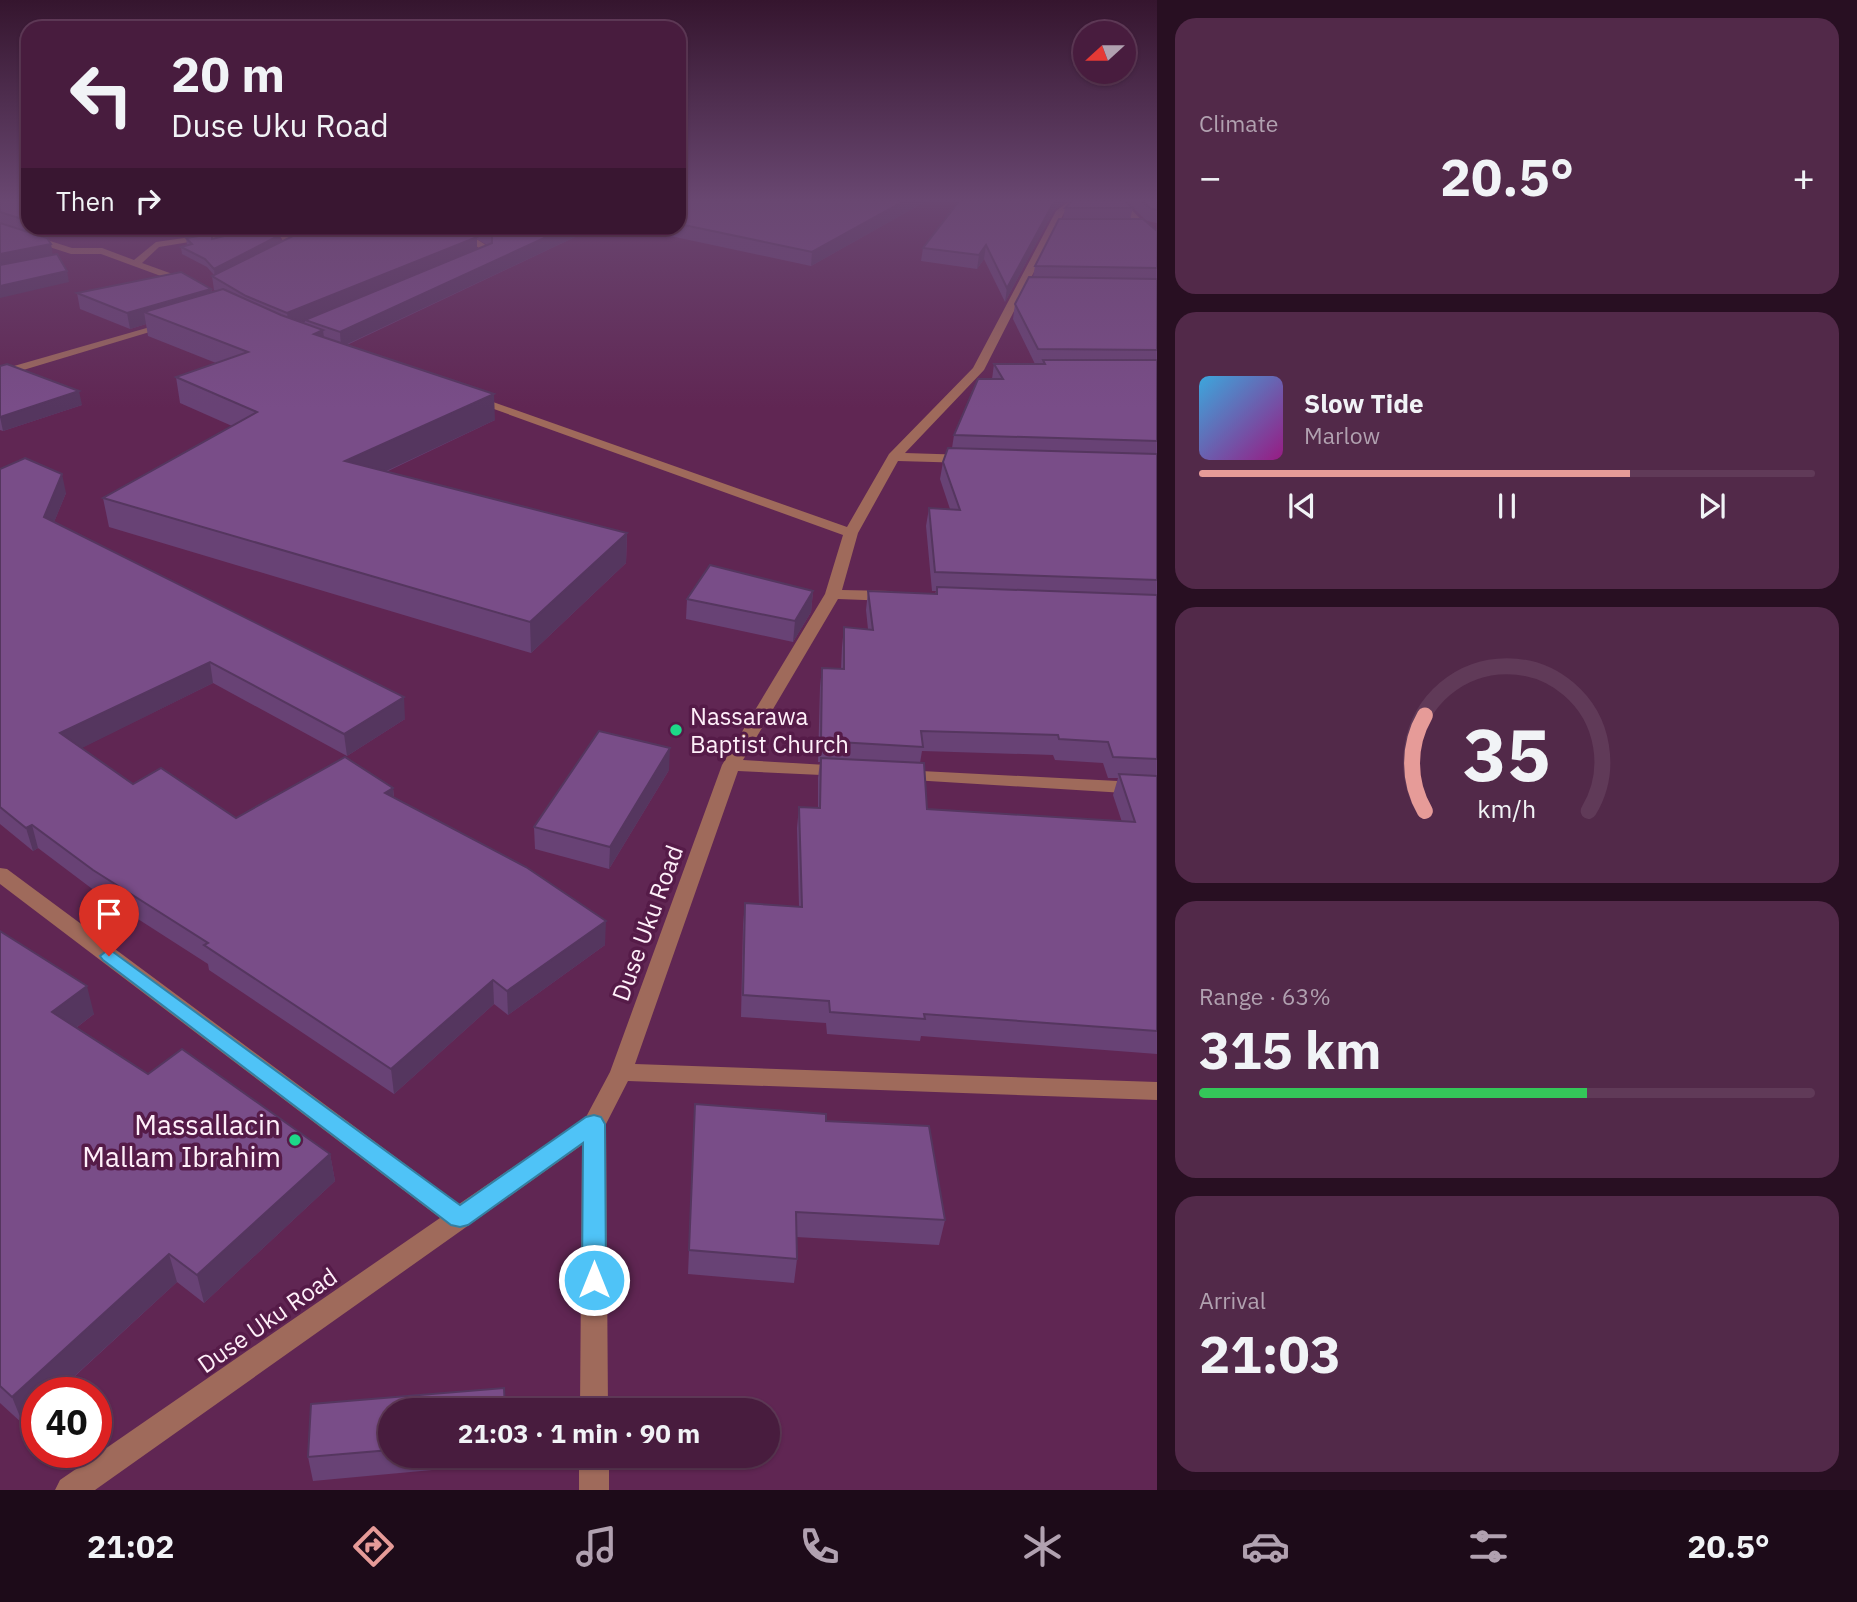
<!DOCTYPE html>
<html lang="en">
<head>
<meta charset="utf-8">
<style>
	:root { --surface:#481c3e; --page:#522949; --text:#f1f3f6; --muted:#b1a1b0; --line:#603a58; --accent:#e69b98 }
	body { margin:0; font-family:"IBM Plex Sans",sans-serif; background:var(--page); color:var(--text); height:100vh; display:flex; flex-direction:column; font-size:26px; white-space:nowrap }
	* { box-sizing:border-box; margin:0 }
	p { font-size:23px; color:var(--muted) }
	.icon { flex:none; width:38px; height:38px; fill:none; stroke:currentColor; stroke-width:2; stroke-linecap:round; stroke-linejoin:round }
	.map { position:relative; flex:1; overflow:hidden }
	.sheet { display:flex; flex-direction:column; gap:18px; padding:18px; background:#280f22; width:700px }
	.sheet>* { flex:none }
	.banner { position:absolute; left:21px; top:21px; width:665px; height:214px; border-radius:21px; box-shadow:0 2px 5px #0004,0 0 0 2px var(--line); background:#481c3e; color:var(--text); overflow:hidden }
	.needle { width:46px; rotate:249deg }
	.controls { position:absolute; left:1073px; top:21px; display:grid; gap:14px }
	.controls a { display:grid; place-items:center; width:63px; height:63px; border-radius:50%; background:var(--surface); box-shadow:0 2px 5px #0004,0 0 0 2px var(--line); font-size:35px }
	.speed { position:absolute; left:21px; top:1377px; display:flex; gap:14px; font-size:35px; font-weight:700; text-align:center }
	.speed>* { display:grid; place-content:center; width:91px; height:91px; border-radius:50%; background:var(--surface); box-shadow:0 2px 5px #0004,0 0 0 2px var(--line); line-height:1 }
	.speed .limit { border:10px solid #d22; background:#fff; color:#111 }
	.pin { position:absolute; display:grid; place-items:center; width:60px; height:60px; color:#fff; margin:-72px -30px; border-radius:50% 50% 50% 0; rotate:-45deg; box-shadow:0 0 7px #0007 }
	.pin .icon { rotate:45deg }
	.me { position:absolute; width:77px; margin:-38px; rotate:0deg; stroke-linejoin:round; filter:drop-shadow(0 0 5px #0008) }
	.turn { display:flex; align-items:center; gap:24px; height:147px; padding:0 35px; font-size:32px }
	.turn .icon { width:91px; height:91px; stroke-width:2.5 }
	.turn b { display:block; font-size:49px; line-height:60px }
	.then { display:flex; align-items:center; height:66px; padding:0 35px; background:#0003; gap:14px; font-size:26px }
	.big { font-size:52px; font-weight:800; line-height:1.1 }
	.sheet .widget { flex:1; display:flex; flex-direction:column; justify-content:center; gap:10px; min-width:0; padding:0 24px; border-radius:21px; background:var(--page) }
	.sheet .dial { align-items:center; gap:0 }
	.dial svg { height:182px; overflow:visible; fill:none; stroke:var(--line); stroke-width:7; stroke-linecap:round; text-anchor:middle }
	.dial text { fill:var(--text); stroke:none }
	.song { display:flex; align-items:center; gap:21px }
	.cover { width:84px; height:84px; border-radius:10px; background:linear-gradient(135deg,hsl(200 70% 55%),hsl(310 70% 35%)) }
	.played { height:7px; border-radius:4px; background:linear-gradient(90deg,var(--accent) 70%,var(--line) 70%) }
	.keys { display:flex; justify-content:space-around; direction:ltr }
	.heat { display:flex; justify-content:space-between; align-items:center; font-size:38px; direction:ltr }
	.charge { height:10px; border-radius:5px; background:linear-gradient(90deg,#34c759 63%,var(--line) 0) }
	.trip { position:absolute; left:378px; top:1398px; width:402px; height:70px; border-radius:35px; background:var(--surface); box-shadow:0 2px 5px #0004,0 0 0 2px var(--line); font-weight:800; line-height:70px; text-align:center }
	.tab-bar { display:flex; height:112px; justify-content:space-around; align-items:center; background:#1d0b19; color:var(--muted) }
	.tab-bar .icon { width:49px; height:49px }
	.tab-bar .active { color:var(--accent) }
	.tab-bar b { font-size:32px; color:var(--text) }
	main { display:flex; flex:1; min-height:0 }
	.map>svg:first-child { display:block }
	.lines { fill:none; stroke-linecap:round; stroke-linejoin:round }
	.minor { fill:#9f6a5b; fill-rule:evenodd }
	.wall { fill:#684275; fill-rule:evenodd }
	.shaded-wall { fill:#55365f }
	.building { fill:#794d88; stroke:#55365f; stroke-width:2 }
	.route { fill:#4fc3f7; stroke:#337fa1; stroke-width:2 }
	.poi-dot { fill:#1dd888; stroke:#551b48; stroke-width:2.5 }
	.labels { text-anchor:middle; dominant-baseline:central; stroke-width:7; stroke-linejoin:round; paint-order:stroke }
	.poi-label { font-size:24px; fill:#feeff9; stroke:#551b48; text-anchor:start }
	.street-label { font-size:24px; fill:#feeff9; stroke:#551b48 }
	.near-poi-label { font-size:28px; fill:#feeff9; stroke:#551b48; text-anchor:end }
</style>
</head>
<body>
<main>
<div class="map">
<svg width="1157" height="1490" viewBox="0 0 1157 1490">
	<rect width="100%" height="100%" fill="#602653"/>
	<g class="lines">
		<g class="minor">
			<polygon points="1071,200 1080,200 1064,213 984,370 905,453 968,455 974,459 968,463 898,461 858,533 842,590 891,591 899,596 891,601 838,599 743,760 843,766 852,771 843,776 738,771 635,1064 1157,1082 1157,1100 628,1081 606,1124 608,1410 580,1410 582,1145 95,1490 55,1490 60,1480 440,1218 0,884 0,868 7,869 459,1204 586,1117 610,1072 722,765 825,594 843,535 466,399 476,396 847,527 889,454 973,368 1056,211"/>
			<polygon points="1113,200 1122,200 1157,236 1157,244"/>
			<polygon points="0,225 72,248 102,248 134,260 156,242 254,228 274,228 159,247 142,263 192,281 192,285 188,286 101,254 71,254 0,231"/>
			<polygon points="275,228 284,228 295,245 274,256 269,253 271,251 285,244"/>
			<path d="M424 228C448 226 477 234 493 252L477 260H471V256L482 251 472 242Z"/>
			<polygon points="164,323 173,325 0,377 0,370"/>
			<polygon points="902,770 1157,783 1157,795 896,779 893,775"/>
			<rect x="579" y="1456" width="30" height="34"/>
		</g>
	</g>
	<g class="wall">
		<polygon points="0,200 28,206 28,228 40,228 41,235 0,223"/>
		<polygon points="679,200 928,200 811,266 633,228 679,228"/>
		<polygon points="960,200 1067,200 1054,210 1005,302 984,259 977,269 921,261 923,248"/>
		<path d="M1073 200H1157V223L1147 221 1126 201 1133 208 1130 219 1157 231V1054L921 1036 920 1041 827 1034 826 1023 741 1017 743 925 745 903 799 907 797 828 799 807 818 808V778L820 762H818L820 687 822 668 841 669 842 647 844 627 868 629 866 610 868 591 935 594 936 591H932L926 526 929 508 950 509 940 479 943 462 952 448 954 435 992 379 994 364H1035L1013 319 1015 304 1033 277 1035 266 1063 219 1065 208ZM922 751 1053 755 1055 760 1103 763 1108 778H1118L1113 795 1122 822 927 809 920 763Z"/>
		<polygon points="171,228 210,228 210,232 179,236"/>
		<path d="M287 228H594L347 345 495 420 386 472 627 533 626 563 531 653 109 527 103 498 232 426 180 403 176 377 216 363 148 336 146 324 130 329 80 309 77 293 211 289 212 292 216 291 214 290 212 276 214 275 207 267 182 254 181 247 187 245 186 238 281 242 290 237ZM477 239 487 245 477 249Z"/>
		<polygon points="0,366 82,405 3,431 0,430"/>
		<polygon points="0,469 66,493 54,522 405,719 347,756 213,683 81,748 133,784 236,818 393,788 394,797 605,945 508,1015 494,1004 394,1094 209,970 208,964 99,894 38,848 33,851 0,824"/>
		<polygon points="813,591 811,612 793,642 686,619 687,599"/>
		<polygon points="669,770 609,869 535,849 534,827"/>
		<polygon points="0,931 94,1014 76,1028 148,1074 330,1154 335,1181 204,1303 177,1282 23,1424 0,1403"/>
		<polygon points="695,1104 826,1121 945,1220 939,1245 796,1237 797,1259 794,1283 688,1274"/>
		<polygon points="390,1410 390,1456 508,1456 508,1463 313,1481 308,1457"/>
	</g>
	<g class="shaded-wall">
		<polygon points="906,200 928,200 811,266 812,252"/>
		<polygon points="1055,200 1067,200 1054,210 1005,302 1007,288"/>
		<polygon points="186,228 210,228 210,232 179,236 178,229"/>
		<polygon points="566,228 594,228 341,347 340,332"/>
		<polygon points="280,235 281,243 215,277 214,269"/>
		<polygon points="477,237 477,250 305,320 305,322 289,328 287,313"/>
		<polygon points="51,244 53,255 0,266 0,254"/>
		<polygon points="986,245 984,259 977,269 979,255"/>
		<polygon points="67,271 69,282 0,298 0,286"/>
		<polygon points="211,289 213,304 144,312 146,324 130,329 127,313"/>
		<polygon points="323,330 326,354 314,334"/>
		<polygon points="79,391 82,405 3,431 0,417"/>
		<polygon points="494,394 495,420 348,489 345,461"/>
		<polygon points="62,474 66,493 48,537 44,517"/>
		<polygon points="627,533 626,563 531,653 530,622"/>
		<polygon points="813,591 811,612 793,642 795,621"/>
		<polygon points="210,662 213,683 66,756 60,733"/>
		<polygon points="404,697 405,719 347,756 344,734"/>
		<polygon points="670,748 669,770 609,869 610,847"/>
		<polygon points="393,788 395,811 385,793"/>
		<polygon points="32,825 38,848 33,851 26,828"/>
		<polygon points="606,921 605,945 508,1015 507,991"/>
		<polygon points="493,980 494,1004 394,1094 391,1069"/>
		<polygon points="87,986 94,1014 60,1040 52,1012"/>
		<polygon points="330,1154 335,1181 204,1303 197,1275"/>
		<polygon points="169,1254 177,1282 56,1393 37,1393 37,1411 23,1424 12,1397"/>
	</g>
	<g class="building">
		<polygon points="0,200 24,200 28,206 28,221 0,212"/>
		<polygon points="679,200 906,200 812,252 679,224"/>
		<polygon points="960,200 1055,200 1007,288 986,245 979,255 923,248"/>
		<polygon points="1073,200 1124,200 1133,208 1065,208"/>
		<polygon points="1141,200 1157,200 1157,210 1150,208"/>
		<polygon points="1059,219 1143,219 1157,231 1157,268 1035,266"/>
		<polygon points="0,223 47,238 51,244 0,254"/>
		<polygon points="257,228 275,228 280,235 214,269 205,259 181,247 192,244 186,238 212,234 212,239"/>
		<polygon points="290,228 458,228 470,231 477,237 287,313 246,296 212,276 293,236"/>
		<polygon points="479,228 566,228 340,332 305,320 492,243 492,234"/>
		<polygon points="57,254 67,271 0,286 0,265"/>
		<polygon points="181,272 211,289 127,313 77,293"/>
		<polygon points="1029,277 1157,279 1157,350 1038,349 1015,304"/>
		<polygon points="223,289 281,315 323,330 314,334 494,394 345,461 627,533 530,622 103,498 257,412 176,377 248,352 144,312"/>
		<polygon points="1043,360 1157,360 1157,441 954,435 978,379 1003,379 994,364 1045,364"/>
		<polygon points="7,364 79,391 0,417 0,366"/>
		<polygon points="948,448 1157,454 1157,580 935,572 929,508 960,510 943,462"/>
		<polygon points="25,458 62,474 44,517 404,697 344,734 210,662 60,733 133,784 161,768 236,818 345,757 393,788 385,793 526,867 606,921 507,991 493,980 391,1069 204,945 208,943 93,870 32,825 26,828 0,807 0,469"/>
		<polygon points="710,565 813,591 795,621 687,599"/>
		<polygon points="937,587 1157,595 1157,759 1113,757 1108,742 1059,739 1058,735 921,731 923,747 821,741 822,668 844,669 844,627 873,630 868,591 937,594"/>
		<polygon points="599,731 670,748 610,847 534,827"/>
		<polygon points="821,758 924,763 927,809 1135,822 1119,774 1157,776 1157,1031 924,1014 925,1019 830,1012 829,1001 743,995 745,903 802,907 799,807 820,808"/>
		<polygon points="0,931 87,986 52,1012 148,1074 182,1049 330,1154 197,1275 169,1254 12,1397 0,1386"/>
		<polygon points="695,1104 826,1114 826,1121 929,1126 945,1220 796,1212 797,1259 689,1250"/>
		<polygon points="504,1388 505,1410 390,1410 390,1450 308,1457 311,1404"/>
	</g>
	<linearGradient id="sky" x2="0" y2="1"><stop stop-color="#35152e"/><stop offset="0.49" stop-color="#694771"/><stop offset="1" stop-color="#694771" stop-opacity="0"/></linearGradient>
	<rect width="1157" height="408" fill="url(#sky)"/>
	<polygon class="route" points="109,949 460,1205 586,1117 594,1115 601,1117 605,1124 606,1280 602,1288 594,1291 585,1288 582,1280 583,1143 468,1225 460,1227 451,1225 103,960 100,956"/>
	<g class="poi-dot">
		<circle cx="676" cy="730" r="7"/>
		<circle cx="295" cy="1140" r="7"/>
	</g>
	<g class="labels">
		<g class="poi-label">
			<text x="690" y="716">Nassarawa<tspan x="690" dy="28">Baptist Church</tspan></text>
		</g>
		<g class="street-label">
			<text transform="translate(647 923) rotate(-70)">Duse Uku Road</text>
			<text transform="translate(267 1320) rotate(-35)">Duse Uku Road</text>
		</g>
		<g class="near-poi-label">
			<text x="281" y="1124">Massallacin<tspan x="281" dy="32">Mallam Ibrahim</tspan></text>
		</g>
	</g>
</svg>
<div class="controls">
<a><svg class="needle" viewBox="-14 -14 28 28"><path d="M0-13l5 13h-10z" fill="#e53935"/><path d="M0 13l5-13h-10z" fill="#b1a1b0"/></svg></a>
</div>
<div class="speed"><div class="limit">40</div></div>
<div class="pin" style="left:109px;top:956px;background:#d93025"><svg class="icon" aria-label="arrive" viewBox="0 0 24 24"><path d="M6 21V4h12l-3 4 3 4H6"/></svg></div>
<svg class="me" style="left:594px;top:1280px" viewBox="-20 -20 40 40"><circle r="17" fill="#4fc3f7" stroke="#fff" stroke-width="3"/><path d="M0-11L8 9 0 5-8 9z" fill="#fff"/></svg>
<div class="trip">21:03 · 1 min · 90 m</div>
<div class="banner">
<div class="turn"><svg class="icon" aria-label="left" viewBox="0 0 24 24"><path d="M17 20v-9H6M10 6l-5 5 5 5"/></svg><div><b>20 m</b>Duse Uku Road</div></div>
<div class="then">Then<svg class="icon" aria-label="right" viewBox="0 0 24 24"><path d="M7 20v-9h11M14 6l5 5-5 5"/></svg></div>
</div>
</div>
<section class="sheet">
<div class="widget"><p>Climate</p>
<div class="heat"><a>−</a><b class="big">20.5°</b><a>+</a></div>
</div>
<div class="widget">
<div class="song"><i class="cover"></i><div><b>Slow Tide</b><p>Marlow</p></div></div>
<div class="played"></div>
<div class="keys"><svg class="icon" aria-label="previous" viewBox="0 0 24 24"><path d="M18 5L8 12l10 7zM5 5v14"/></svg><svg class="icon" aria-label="pause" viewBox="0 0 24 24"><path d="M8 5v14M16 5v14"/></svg><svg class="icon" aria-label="next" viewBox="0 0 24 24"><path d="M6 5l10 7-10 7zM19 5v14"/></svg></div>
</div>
<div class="widget dial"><svg viewBox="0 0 100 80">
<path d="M14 69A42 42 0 1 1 86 69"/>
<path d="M14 69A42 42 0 0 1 14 27" stroke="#e69b98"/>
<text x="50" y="56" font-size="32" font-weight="700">35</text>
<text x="50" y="72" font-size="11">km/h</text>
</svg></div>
<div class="widget"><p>Range · 63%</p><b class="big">315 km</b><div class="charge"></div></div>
<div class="widget"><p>Arrival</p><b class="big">21:03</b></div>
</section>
</main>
<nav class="tab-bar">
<b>21:02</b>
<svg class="icon active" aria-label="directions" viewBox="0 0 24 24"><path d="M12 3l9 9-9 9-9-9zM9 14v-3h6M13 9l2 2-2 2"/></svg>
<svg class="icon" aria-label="music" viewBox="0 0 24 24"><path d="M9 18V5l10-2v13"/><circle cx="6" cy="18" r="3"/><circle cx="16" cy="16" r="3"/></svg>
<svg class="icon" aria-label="phone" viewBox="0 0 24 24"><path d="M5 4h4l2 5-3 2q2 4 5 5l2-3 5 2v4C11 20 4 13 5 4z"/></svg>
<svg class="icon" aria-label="climate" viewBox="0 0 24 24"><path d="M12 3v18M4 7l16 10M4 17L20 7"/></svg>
<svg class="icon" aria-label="car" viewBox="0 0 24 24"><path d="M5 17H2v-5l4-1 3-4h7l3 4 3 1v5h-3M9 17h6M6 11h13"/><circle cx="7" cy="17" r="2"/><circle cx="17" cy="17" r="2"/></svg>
<svg class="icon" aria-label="filters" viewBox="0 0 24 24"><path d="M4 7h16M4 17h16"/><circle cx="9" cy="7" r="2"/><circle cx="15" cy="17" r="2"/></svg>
<b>20.5°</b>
</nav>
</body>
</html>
